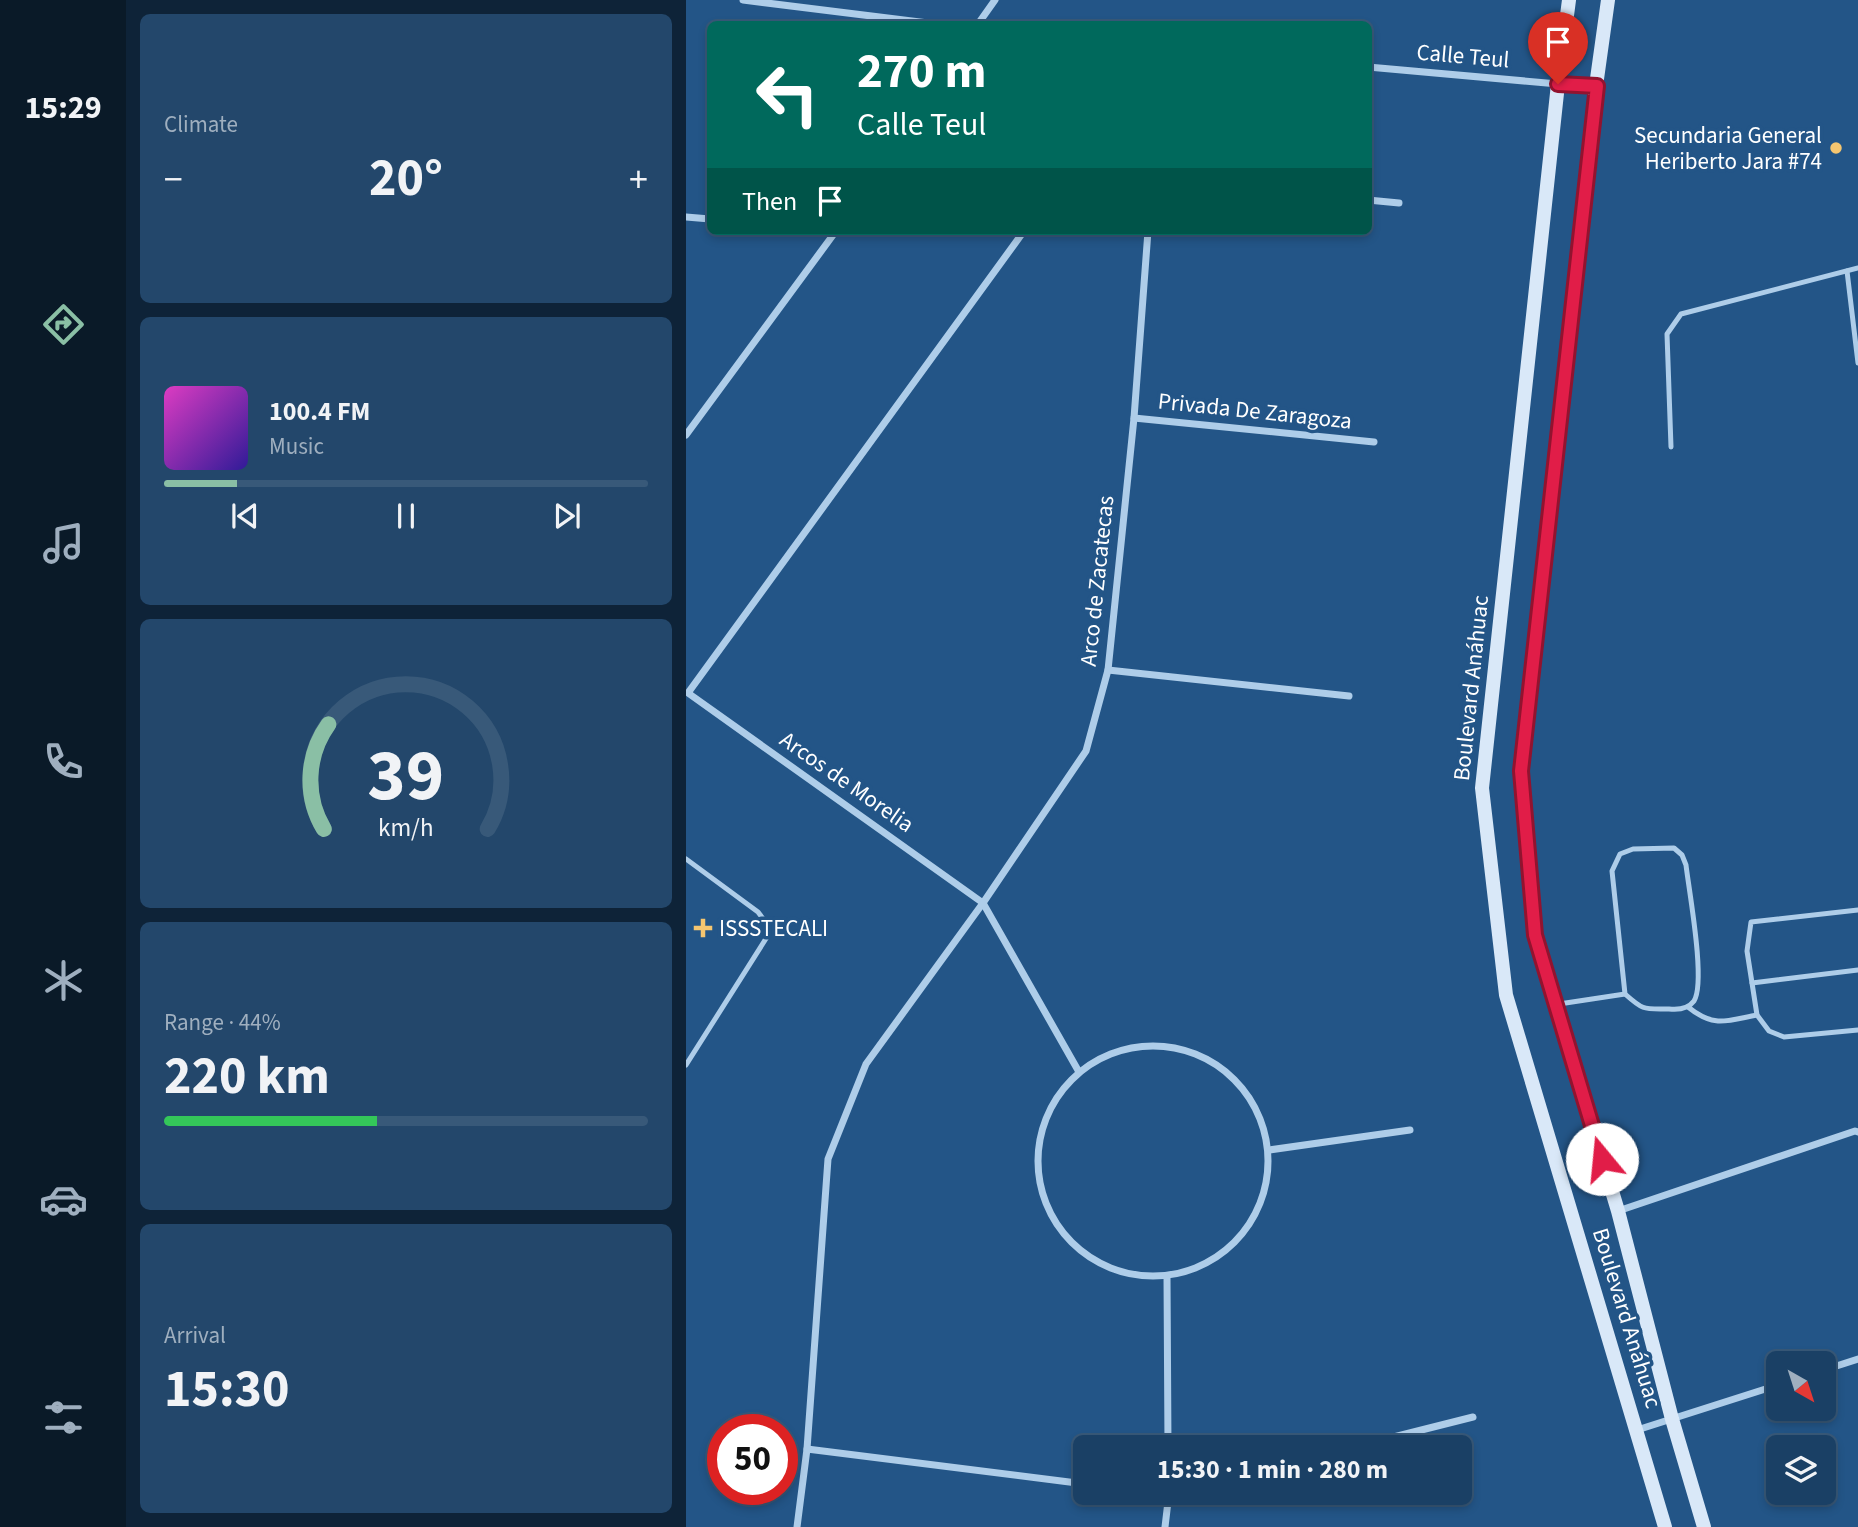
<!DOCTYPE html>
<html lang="en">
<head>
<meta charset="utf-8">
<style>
	:root { --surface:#1a4065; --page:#23476b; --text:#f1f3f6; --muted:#9fafbf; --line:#385979; --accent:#8abfa5 }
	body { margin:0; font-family:"Source Sans 3",sans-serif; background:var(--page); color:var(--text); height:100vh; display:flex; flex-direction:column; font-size:26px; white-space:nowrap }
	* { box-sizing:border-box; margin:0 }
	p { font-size:23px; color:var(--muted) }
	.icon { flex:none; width:38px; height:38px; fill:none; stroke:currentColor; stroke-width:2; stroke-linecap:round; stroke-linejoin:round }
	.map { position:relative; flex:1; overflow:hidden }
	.panel { display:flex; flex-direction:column; gap:14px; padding:14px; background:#0e2338; width:560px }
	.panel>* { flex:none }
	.hud { position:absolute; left:21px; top:21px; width:665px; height:214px; border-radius:10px; box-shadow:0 4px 10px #0003,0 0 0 2px var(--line); background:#00695c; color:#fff; overflow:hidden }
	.needle { width:46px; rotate:141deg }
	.controls { position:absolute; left:1080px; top:1351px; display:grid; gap:14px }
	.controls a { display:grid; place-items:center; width:70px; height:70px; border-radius:10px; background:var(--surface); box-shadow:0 4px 10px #0003,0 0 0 2px var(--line); font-size:35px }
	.speed { position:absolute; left:21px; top:1414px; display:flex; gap:14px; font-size:35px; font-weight:700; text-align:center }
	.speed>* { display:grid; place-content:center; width:91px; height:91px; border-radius:50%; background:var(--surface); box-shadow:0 4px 10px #0003,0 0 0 2px var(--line); line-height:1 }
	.speed .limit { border:10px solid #d22; background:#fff; color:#111 }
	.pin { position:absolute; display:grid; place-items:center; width:60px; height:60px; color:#fff; margin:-72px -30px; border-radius:50% 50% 50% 0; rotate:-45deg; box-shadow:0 0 7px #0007 }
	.pin .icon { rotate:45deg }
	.me { position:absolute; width:77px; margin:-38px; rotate:343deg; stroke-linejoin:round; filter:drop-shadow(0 0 5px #0008) }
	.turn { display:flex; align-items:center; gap:24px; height:147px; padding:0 35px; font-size:32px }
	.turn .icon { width:91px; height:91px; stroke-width:2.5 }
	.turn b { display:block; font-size:49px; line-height:60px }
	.then { display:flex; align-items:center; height:66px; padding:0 35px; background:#0003; gap:14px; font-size:26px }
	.big { font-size:52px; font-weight:700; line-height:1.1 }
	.panel .tile { flex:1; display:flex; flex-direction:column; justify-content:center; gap:10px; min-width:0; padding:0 24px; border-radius:10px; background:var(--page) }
	.panel .dial { align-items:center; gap:0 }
	.dial svg { height:182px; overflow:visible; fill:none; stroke:var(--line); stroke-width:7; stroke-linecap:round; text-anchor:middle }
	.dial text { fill:var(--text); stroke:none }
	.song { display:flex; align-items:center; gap:21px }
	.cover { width:84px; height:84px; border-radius:10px; background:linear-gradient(135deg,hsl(310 70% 55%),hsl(250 70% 35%)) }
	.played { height:7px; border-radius:4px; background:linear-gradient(90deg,var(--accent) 15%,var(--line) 15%) }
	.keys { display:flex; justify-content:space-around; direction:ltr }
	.heat { display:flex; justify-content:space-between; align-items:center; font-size:38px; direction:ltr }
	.charge { height:10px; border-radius:5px; background:linear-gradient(90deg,#34c759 44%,var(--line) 0) }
	.trip { position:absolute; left:387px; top:1435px; width:399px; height:70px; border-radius:10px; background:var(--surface); box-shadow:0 4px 10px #0003,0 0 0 2px var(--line); font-weight:700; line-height:70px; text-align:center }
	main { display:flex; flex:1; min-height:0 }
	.tabs { display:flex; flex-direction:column; width:126px; justify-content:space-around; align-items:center; background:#0a1a28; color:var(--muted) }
	.tabs .icon { width:49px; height:49px }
	.tabs .on { color:var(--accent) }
	.tabs b { font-size:32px; color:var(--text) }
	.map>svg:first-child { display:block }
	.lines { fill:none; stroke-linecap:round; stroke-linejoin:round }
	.service { stroke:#aecde9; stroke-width:5 }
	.minor { stroke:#aecde9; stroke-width:7 }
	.secondary { stroke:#d9e8f8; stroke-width:14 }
	.route-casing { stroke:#92132f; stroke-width:18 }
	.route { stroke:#e11d48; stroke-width:12 }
	.poi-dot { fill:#f5c670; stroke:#235587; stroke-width:2.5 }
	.labels { text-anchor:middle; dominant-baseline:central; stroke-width:7; stroke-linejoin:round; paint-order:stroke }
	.street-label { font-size:23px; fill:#fff; stroke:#235587 }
	.poi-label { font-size:23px; fill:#fff; stroke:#235587; text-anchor:end }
</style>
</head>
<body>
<main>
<nav class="tabs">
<b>15:29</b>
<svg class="icon on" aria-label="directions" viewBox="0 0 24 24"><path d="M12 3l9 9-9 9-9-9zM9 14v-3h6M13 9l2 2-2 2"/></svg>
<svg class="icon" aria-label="music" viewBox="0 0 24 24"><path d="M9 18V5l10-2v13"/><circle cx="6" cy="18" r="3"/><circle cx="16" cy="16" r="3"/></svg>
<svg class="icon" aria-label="phone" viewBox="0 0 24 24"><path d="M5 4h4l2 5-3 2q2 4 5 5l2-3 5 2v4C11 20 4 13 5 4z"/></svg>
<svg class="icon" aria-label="climate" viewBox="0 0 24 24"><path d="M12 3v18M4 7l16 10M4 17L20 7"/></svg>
<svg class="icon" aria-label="car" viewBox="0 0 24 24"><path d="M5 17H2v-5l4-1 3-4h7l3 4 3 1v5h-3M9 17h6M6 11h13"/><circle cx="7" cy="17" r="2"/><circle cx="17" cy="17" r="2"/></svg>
<svg class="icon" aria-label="filters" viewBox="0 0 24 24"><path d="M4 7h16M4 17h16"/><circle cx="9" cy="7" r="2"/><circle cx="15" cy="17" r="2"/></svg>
</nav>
<section class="panel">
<div class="tile"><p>Climate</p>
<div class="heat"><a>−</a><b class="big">20°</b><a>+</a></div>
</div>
<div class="tile">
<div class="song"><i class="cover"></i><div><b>100.4 FM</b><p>Music</p></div></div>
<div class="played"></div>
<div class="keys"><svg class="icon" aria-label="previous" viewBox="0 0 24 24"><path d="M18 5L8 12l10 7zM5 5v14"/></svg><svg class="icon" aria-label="pause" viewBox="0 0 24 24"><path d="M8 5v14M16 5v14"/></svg><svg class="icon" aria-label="next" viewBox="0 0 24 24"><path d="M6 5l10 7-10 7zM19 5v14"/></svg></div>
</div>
<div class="tile dial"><svg viewBox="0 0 100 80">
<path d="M14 69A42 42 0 1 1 86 69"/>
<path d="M14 69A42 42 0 0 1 16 23" stroke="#8abfa5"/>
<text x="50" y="56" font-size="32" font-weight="700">39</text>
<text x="50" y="72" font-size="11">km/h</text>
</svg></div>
<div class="tile"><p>Range · 44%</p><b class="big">220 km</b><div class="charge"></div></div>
<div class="tile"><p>Arrival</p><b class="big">15:30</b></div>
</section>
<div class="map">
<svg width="1172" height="1527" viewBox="0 0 1172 1527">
	<rect width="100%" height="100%" fill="#235587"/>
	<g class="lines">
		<g class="service">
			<polyline points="1161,271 1172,363"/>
			<polyline points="985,447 981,334 995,314 1172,268"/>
			<path d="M988 848 996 855 1000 865C1003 891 1020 982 1008 1001 1002 1009 992 1010 983 1009 958 1009 958 1011 939 994L926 871 934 854 947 849Z"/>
			<polyline points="0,859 72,912 81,924 81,937 0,1065"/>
			<polyline points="1172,910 1065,922 1061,951 1071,1015 1083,1031 1098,1037 1172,1030"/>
			<polyline points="1066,983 1172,970"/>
			<polyline points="873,1004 939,994"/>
			<path d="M1002 1007C1028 1028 1040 1021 1071 1015"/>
		</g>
		<g class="minor">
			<polyline points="57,0 250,24"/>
			<polyline points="292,24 309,0"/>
			<polyline points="682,67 872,84 910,86"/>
			<polyline points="682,200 713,203"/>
			<polyline points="0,217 24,219"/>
			<polyline points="120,231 147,234"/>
			<polyline points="338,231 2,693 297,903 393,1072"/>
			<polyline points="448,418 688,442"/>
			<polyline points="0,435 150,231"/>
			<polyline points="422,670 663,696"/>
			<circle cx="467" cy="1161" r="115"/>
			<polyline points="583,1150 724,1130"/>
			<polyline points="932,1211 1169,1131 1172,1132"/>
			<polyline points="481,1276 482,1447"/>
			<polyline points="1138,1370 1172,1359"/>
			<polyline points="951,1430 1092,1385"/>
			<polyline points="668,1447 787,1417"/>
			<polyline points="121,1449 399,1484"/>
			<polyline points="467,1493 483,1495 490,1493"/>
			<polyline points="111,1527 121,1449 142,1159 180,1064 297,903 400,751 422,670 448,418 462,231"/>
			<polyline points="479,1527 483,1493"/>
		</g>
		<g class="secondary">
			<polyline points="883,0 872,84 796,788 820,995 979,1527"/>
			<polyline points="922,0 910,86 835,771 849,935 932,1211 986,1419 1018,1527"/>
		</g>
	</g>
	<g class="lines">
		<g class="route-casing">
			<polyline id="route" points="872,84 911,86 835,771 849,935 916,1159"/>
		</g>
		<use href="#route" class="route"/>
	</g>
	<g class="poi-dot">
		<circle cx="1150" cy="148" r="7"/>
		<path d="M13.5 917.5h7v7h7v7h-7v7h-7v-7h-7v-7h7z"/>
	</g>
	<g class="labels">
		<g class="street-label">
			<text transform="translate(777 56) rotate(5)">Calle Teul</text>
			<text transform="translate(569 411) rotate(6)">Privada De Zaragoza</text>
			<text transform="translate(411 581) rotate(-84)">Arco de Zacatecas</text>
			<text transform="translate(785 688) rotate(-84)">Boulevard Anáhuac</text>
			<text transform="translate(161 782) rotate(35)">Arcos de Morelia</text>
			<text transform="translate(941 1318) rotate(73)">Boulevard Anáhuac</text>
		</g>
		<g class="poi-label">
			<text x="1136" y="135">Secundaria General<tspan x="1136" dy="26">Heriberto Jara #74</tspan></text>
			<text x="33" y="928" text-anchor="start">ISSSTECALI</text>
		</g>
	</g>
</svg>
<div class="controls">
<a><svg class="needle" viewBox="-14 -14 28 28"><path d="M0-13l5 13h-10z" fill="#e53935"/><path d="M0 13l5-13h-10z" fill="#9fafbf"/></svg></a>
<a><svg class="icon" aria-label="layers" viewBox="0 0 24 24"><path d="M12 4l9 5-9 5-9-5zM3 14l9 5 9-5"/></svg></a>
</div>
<div class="speed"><div class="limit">50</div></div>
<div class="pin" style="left:872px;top:84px;background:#d93025"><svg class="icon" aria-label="arrive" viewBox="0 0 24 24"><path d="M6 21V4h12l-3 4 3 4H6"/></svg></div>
<svg class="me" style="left:916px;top:1159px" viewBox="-20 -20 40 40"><circle r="19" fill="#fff"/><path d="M0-13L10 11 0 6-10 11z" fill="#e11d48"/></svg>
<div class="trip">15:30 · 1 min · 280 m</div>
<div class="hud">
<div class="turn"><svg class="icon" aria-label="left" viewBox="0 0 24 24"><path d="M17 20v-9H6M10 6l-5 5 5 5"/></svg><div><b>270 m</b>Calle Teul</div></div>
<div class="then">Then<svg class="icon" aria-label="arrive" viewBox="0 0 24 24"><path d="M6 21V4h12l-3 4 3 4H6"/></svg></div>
</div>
</div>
</main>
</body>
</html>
